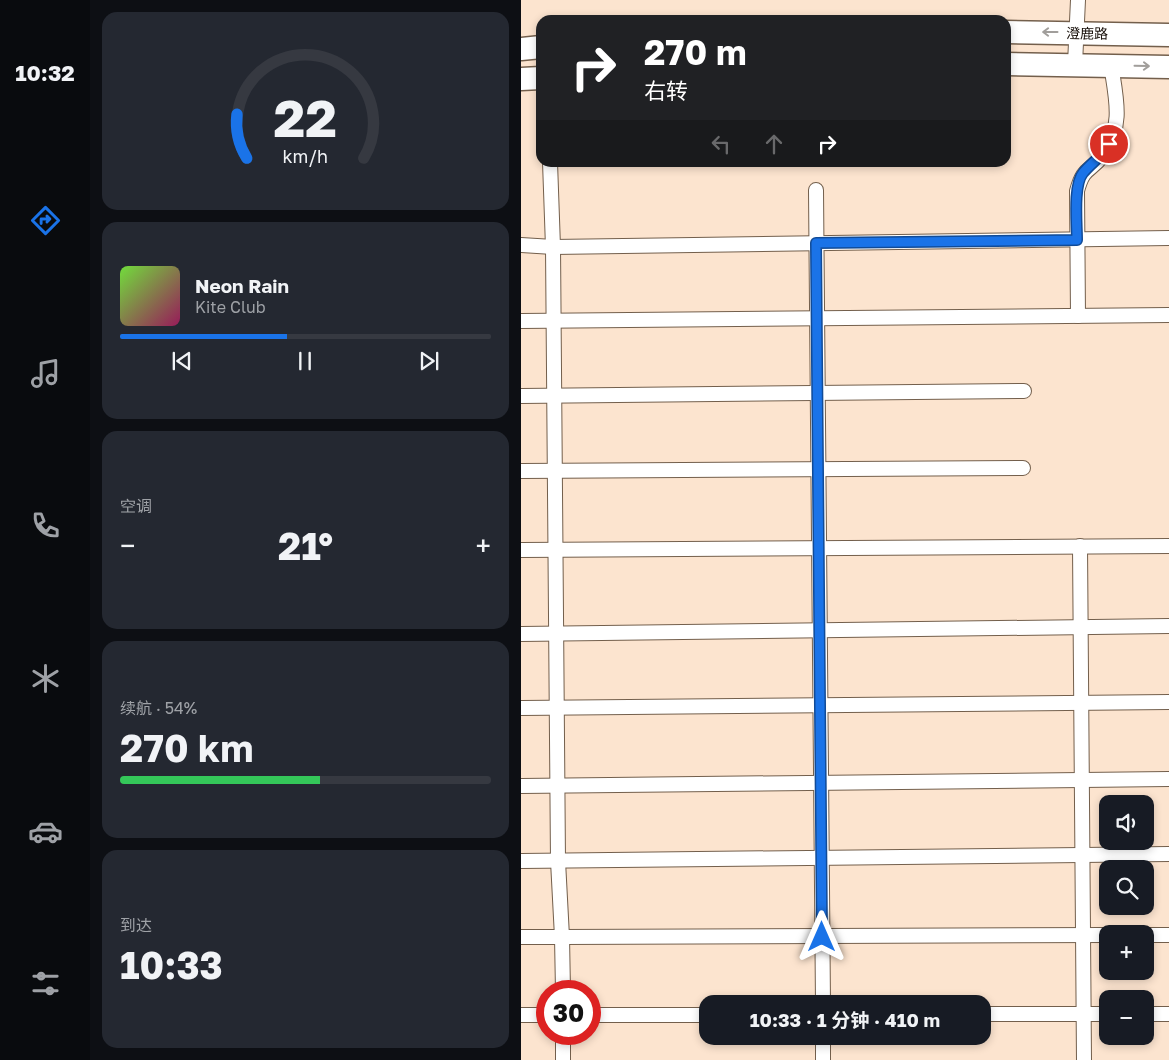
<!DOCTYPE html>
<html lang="zh">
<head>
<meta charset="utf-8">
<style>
	:root { --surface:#171b24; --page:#242831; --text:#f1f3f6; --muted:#9ea1a6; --line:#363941; --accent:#1a73e8 }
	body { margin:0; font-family:"Golos Text","Noto Sans SC",sans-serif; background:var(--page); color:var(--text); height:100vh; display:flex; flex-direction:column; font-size:19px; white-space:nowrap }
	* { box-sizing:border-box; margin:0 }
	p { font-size:16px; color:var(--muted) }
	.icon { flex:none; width:28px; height:28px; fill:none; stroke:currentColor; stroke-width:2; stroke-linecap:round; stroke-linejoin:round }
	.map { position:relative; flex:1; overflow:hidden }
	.side { display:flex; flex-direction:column; gap:12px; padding:12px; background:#0d0f14; width:431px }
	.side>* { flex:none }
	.hud { position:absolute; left:15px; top:15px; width:475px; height:152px; border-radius:15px; box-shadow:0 2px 8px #0003; background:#202124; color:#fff; overflow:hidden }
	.tools { position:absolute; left:578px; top:795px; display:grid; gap:10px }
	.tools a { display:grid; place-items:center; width:55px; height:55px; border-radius:10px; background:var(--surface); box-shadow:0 2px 8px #0003; font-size:25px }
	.speed { position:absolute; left:15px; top:980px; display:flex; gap:10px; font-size:25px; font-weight:700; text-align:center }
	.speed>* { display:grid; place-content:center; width:65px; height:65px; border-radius:50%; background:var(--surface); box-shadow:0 2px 8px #0003; line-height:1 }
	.speed .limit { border:8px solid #d22; background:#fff; color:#111 }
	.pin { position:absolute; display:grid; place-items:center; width:42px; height:42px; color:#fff; margin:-21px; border:2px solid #fff; border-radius:50%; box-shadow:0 1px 5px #0007 }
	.me { position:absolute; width:55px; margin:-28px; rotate:0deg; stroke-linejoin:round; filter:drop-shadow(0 0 4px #0008) }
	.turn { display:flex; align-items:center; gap:18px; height:105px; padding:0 25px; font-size:22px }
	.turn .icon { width:65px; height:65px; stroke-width:2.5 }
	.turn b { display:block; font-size:35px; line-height:42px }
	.lanes { display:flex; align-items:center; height:48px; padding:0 25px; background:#0003; justify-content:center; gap:25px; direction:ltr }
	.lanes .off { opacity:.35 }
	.big { font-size:38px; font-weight:700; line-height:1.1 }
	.side .card { flex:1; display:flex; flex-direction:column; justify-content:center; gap:8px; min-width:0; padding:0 18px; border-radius:15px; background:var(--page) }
	.side .dial { align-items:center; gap:0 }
	.dial svg { height:130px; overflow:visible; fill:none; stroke:var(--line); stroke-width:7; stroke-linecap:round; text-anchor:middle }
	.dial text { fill:var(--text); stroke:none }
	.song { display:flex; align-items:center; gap:15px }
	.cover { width:60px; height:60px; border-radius:8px; background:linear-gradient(135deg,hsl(100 70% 55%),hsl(330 70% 35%)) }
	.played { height:5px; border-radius:2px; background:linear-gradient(90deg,var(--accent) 45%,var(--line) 45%) }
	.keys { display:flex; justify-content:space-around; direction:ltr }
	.heat { display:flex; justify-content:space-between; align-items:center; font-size:28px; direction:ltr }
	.charge { height:8px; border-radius:4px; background:linear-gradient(90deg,#34c759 54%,var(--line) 0) }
	.trip { position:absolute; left:178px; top:995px; width:292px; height:50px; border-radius:15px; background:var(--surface); box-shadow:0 2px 8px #0003; font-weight:700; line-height:50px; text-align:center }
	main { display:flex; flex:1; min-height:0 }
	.menu { display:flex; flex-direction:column; width:90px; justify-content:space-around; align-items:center; background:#090b0e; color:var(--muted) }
	.menu .icon { width:35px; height:35px }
	.menu .active { color:var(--accent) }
	.menu b { font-size:22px; color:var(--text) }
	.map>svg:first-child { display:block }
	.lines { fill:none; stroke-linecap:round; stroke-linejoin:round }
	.minor-casing { stroke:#735f4c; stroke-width:16 }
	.primary-casing { stroke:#735f4c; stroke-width:25 }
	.minor { stroke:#fff; stroke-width:14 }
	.primary { stroke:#fff; stroke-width:22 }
	.oneway { stroke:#a19e9b }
	.route-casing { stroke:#114b97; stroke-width:12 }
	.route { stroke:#1a73e8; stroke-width:9 }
	.labels { text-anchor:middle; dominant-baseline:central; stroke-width:5; stroke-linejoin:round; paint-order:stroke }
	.street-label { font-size:14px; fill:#140c06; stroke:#fff }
</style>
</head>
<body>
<main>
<nav class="menu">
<b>10:32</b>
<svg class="icon active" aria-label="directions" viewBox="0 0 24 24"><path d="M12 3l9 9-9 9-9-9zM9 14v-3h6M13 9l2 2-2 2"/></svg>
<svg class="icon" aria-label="music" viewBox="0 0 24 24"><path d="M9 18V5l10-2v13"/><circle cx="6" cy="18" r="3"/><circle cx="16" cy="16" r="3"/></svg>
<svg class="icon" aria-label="phone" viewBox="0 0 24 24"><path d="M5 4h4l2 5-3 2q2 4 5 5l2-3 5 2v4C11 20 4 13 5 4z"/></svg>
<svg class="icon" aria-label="climate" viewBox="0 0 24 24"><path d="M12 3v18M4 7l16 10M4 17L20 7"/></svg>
<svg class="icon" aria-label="car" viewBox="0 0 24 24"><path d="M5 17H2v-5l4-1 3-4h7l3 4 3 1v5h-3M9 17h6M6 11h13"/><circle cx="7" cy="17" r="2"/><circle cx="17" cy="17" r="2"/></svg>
<svg class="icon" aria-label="filters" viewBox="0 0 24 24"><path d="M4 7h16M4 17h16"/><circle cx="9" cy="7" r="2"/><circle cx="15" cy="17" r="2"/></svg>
</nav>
<section class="side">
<div class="card dial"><svg viewBox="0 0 100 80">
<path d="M14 69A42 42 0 1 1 86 69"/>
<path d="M14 69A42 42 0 0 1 8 42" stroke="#1a73e8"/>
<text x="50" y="56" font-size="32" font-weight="700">22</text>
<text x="50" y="72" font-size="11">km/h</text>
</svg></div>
<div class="card">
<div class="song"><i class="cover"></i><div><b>Neon Rain</b><p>Kite Club</p></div></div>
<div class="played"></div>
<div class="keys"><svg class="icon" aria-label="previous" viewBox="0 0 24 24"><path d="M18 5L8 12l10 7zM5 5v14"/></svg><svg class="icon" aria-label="pause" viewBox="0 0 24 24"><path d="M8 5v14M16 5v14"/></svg><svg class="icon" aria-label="next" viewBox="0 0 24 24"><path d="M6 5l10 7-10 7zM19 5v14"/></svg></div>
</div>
<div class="card"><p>空调</p>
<div class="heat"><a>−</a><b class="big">21°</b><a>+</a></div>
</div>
<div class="card"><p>续航 · 54%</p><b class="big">270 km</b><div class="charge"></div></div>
<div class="card"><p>到达</p><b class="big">10:33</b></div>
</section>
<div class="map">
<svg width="648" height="1060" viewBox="0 0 648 1060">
	<rect width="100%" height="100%" fill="#fce4cf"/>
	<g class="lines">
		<g class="minor-casing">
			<g id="minor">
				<polyline points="554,64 557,0"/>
				<polyline points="29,162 32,247 37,861 41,937 586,935"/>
				<polyline points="295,190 302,1004"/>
				<polyline points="0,245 32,247 648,238"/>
				<path d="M557 316 556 191C563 165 569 173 582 155 603 126 595 98 590 65"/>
				<polyline points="0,321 648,315"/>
				<polyline points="0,396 503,391"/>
				<polyline points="0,471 502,468"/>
				<polyline points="559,546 563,1060"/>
				<polyline points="0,550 648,546"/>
				<polyline points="0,634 648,626"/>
				<polyline points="0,708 648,702"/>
				<polyline points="0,786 648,779"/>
				<polyline points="0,861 648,854"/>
				<polyline points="624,935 648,935"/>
				<polyline points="0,937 41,937 42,991"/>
				<polyline points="461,1014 586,1014"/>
				<polyline points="624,1014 648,1014"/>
				<polyline points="0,1015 26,1015"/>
				<polyline points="69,1015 186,1015"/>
				<polyline points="42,1034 42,1060"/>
				<polyline points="302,1036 302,1060"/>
			</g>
		</g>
		<g class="primary-casing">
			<g id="primary">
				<polyline points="485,32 648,35"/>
				<polyline points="0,49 20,47"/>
				<polyline points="485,64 648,67"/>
				<polyline points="0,79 20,78"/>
			</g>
		</g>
		<use href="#minor" class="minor"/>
		<use href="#primary" class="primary"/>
	</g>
	<defs><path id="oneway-shaft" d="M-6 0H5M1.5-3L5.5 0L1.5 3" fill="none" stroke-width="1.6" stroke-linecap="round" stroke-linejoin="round" transform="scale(1.25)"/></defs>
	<g class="oneway">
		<use href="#oneway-shaft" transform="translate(529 32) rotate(-180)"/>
		<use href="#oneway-shaft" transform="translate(621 66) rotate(1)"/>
	</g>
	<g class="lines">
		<g class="route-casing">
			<path id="route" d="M301 937 295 243 556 240C556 224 552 185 562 173 571 162 581 157 588 144"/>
		</g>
		<use href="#route" class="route"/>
	</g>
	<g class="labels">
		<g class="street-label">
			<text transform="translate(566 33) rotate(1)">澄鹿路</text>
		</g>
	</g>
</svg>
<div class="tools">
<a><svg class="icon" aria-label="sound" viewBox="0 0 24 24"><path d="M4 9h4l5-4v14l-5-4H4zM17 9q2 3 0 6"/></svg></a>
<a><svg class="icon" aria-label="search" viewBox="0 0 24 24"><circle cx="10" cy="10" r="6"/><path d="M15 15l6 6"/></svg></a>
<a>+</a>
<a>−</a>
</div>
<div class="speed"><div class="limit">30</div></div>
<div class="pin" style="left:588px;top:144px;background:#d93025"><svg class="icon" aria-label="arrive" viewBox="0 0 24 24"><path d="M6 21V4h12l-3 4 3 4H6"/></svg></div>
<svg class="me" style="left:301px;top:937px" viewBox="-20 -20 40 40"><path d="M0-17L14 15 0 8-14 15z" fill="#1a73e8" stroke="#fff" stroke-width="4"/></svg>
<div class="trip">10:33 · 1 分钟 · 410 m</div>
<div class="hud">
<div class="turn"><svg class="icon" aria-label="right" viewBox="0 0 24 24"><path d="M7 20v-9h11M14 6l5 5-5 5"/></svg><div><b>270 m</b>右转</div></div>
<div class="lanes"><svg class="icon off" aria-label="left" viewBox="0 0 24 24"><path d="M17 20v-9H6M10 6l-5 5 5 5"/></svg><svg class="icon off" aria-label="ahead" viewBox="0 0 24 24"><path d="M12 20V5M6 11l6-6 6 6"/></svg><svg class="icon" aria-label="right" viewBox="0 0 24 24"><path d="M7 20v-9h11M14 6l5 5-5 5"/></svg></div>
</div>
</div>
</main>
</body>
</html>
